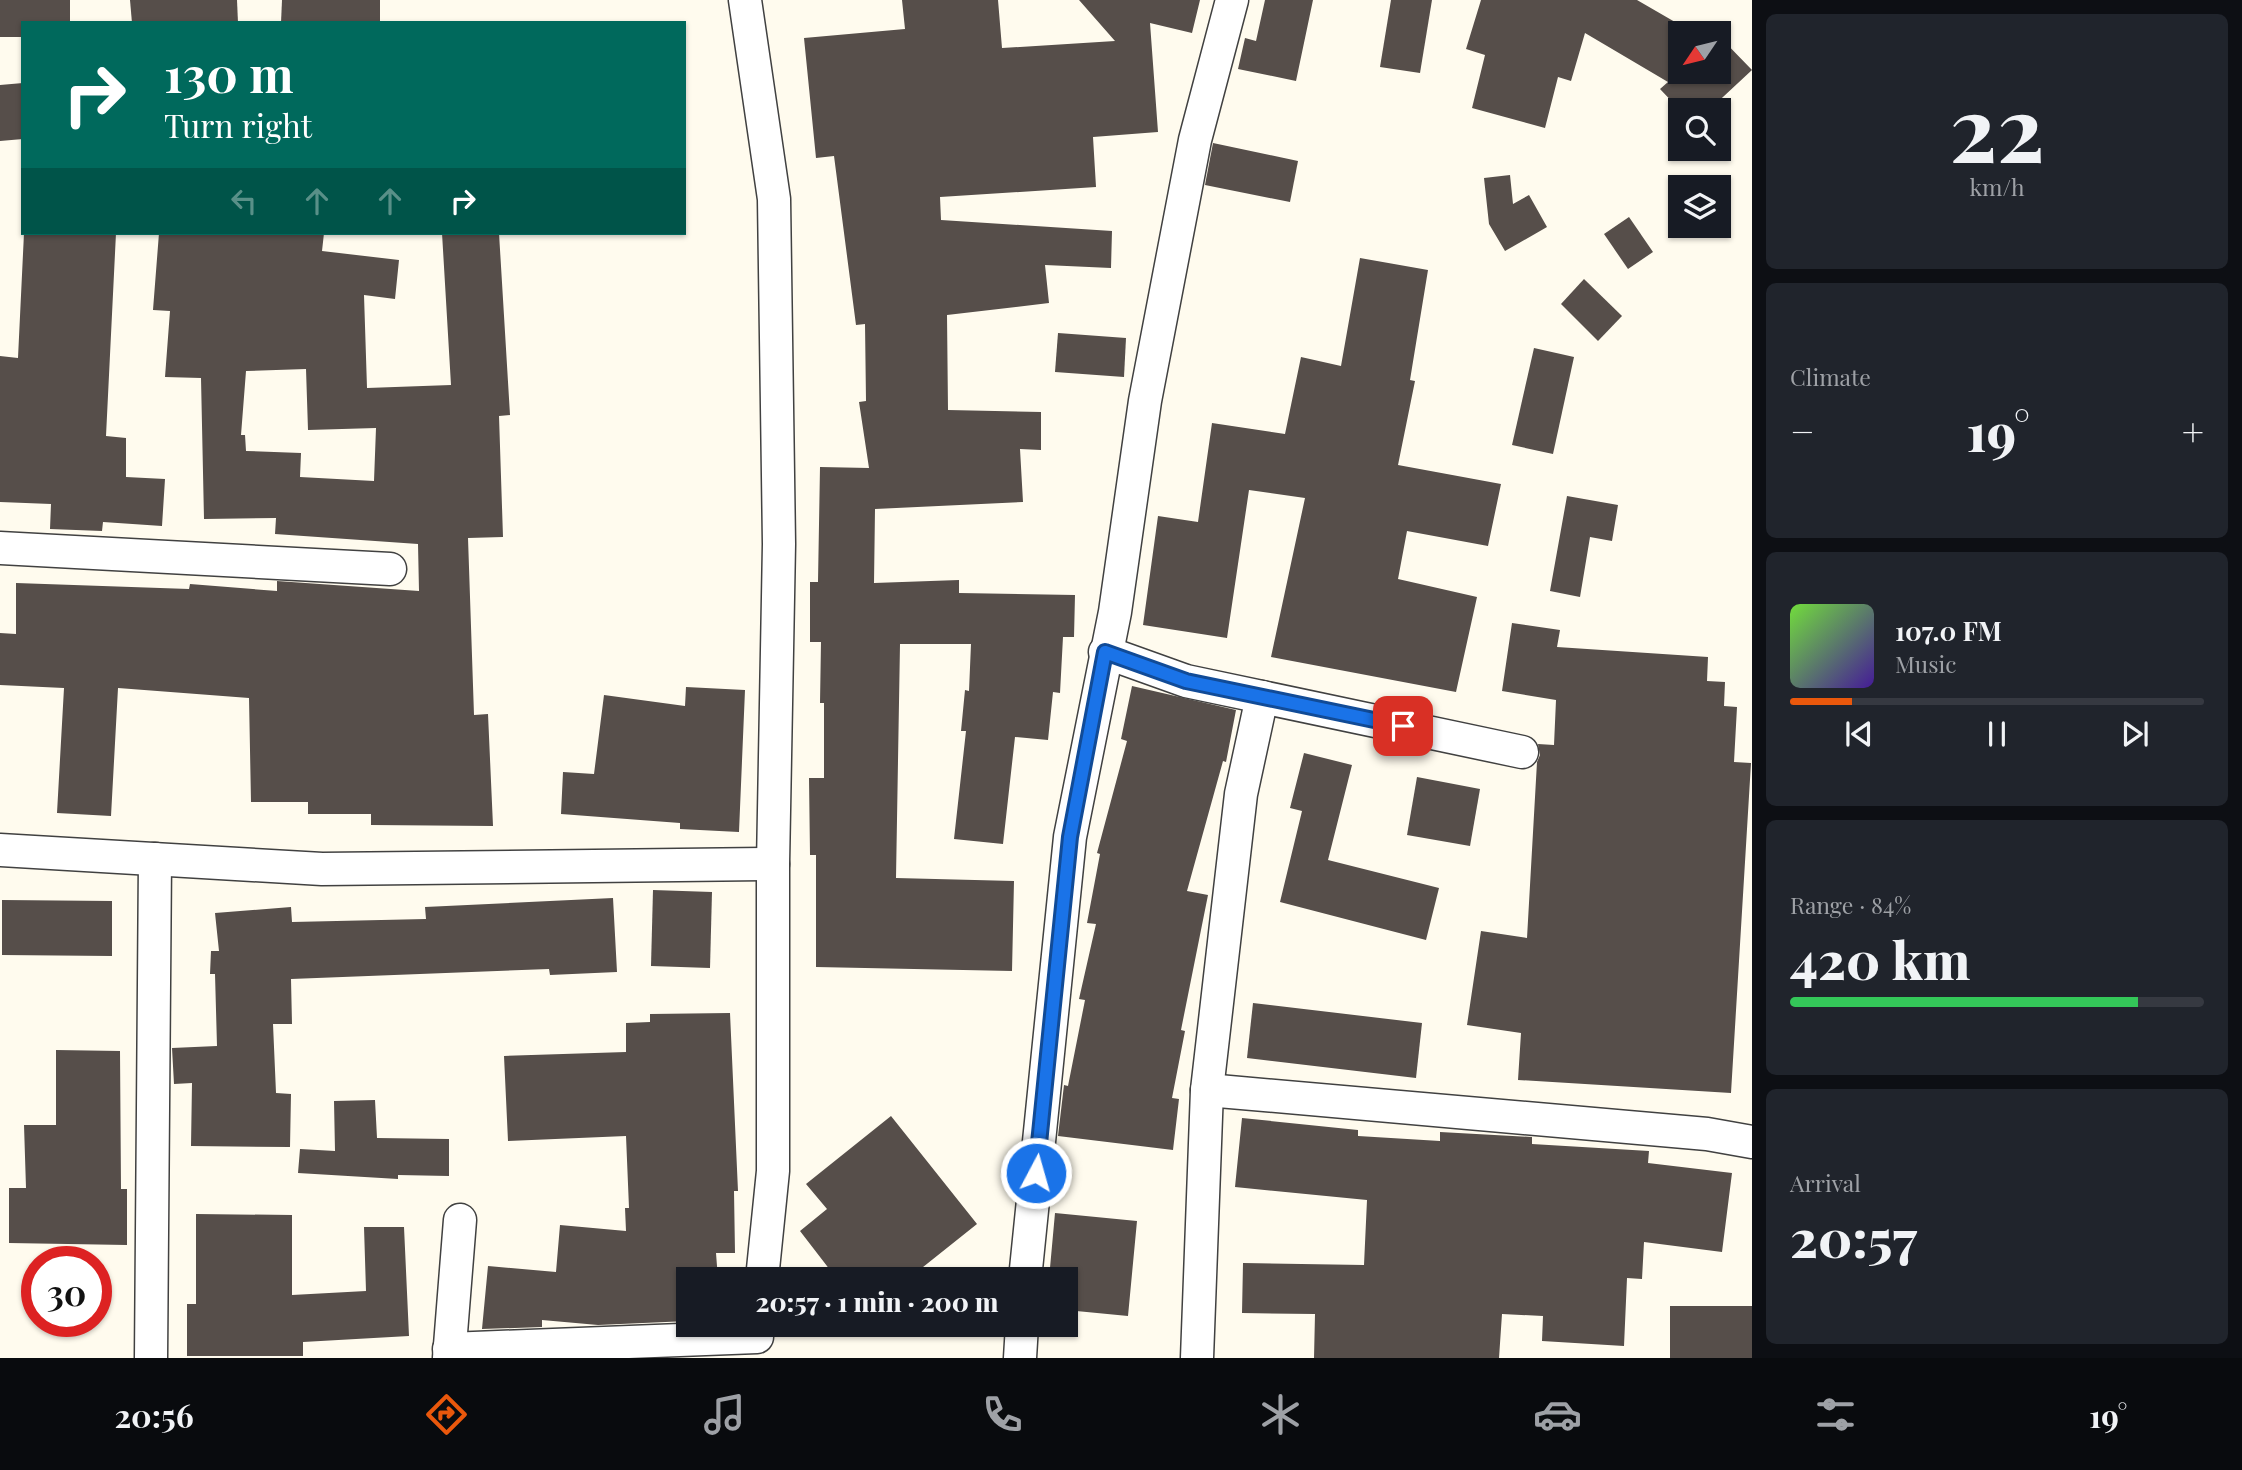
<!DOCTYPE html>
<html lang="en">
<head>
<meta charset="utf-8">
<style>
	:root { --surface:#171b24; --page:#20242c; --text:#f1f3f6; --muted:#9ea1a6; --line:#363941; --accent:#ea580c }
	body { margin:0; font-family:"Playfair Display",serif; background:var(--page); color:var(--text); height:100vh; display:flex; flex-direction:column; font-size:26px; white-space:nowrap }
	* { box-sizing:border-box; margin:0 }
	p { font-size:23px; color:var(--muted) }
	.icon { flex:none; width:38px; height:38px; fill:none; stroke:currentColor; stroke-width:2; stroke-linecap:round; stroke-linejoin:round }
	.map { position:relative; flex:1; overflow:hidden }
	.panel { display:flex; flex-direction:column; gap:14px; padding:14px; background:#0d0f14; width:490px }
	.panel>* { flex:none }
	.guide { position:absolute; left:21px; top:21px; width:665px; height:214px; border-radius:0px; box-shadow:0 2px 5px #0004; background:#00695c; color:#fff; overflow:hidden }
	.needle { width:46px; rotate:235deg }
	.buttons { position:absolute; left:1668px; top:21px; display:grid; gap:14px }
	.buttons a { display:grid; place-items:center; width:63px; height:63px; border-radius:0px; background:var(--surface); box-shadow:0 2px 5px #0004; font-size:35px }
	.speed { position:absolute; left:21px; top:1246px; display:flex; gap:14px; font-size:35px; font-weight:700; text-align:center }
	.speed>* { display:grid; place-content:center; width:91px; height:91px; border-radius:50%; background:var(--surface); box-shadow:0 2px 5px #0004; line-height:1 }
	.speed .limit { border:10px solid #d22; background:#fff; color:#111 }
	.pin { position:absolute; display:grid; place-items:center; width:60px; height:60px; color:#fff; margin:-30px; border-radius:14px; box-shadow:0 4px 10px #0006 }
	.me { position:absolute; width:77px; margin:-38px; rotate:6deg; stroke-linejoin:round; filter:drop-shadow(0 0 5px #0008) }
	.turn { display:flex; align-items:center; gap:24px; height:147px; padding:0 28px; font-size:32px }
	.turn .icon { width:91px; height:91px; stroke-width:2.5 }
	.turn b { display:block; font-size:49px; line-height:60px }
	.lanes { display:flex; align-items:center; height:66px; padding:0 28px; background:#0003; justify-content:center; gap:35px; direction:ltr }
	.lanes .off { opacity:.35 }
	.big { font-size:52px; font-weight:800; line-height:1.1 }
	.panel .tile { flex:1; display:flex; flex-direction:column; justify-content:center; gap:10px; min-width:0; padding:0 24px; border-radius:10px; background:var(--page) }
	.panel .dial { align-items:center; gap:0 }
	.dial b { font-size:91px; line-height:1 }
	.song { display:flex; align-items:center; gap:21px }
	.cover { width:84px; height:84px; border-radius:10px; background:linear-gradient(135deg,hsl(100 70% 55%),hsl(260 70% 35%)) }
	.played { height:7px; border-radius:4px; background:linear-gradient(90deg,var(--accent) 15%,var(--line) 15%) }
	.keys { display:flex; justify-content:space-around; direction:ltr }
	.heat { display:flex; justify-content:space-between; align-items:center; font-size:38px; direction:ltr }
	.charge { height:10px; border-radius:5px; background:linear-gradient(90deg,#34c759 84%,var(--line) 0) }
	.trip { position:absolute; left:676px; top:1267px; width:402px; height:70px; border-radius:0px; background:var(--surface); box-shadow:0 2px 5px #0004; font-weight:800; line-height:70px; text-align:center }
	.tab-bar { display:flex; height:112px; justify-content:space-around; align-items:center; background:#090b0e; color:var(--muted) }
	.tab-bar .icon { width:49px; height:49px }
	.tab-bar .active { color:var(--accent) }
	.tab-bar b { font-size:32px; color:var(--text) }
	main { display:flex; flex:1; min-height:0 }
	.map>svg:first-child { display:block }
	.building { fill:#564e4a; fill-rule:evenodd }
	.lines { fill:none; stroke-linecap:round; stroke-linejoin:round }
	.minor-casing { stroke:#414141; stroke-width:35 }
	.minor { stroke:#fff; stroke-width:32 }
	.route-casing { stroke:#114b97; stroke-width:18 }
	.route { stroke:#1a73e8; stroke-width:12 }
</style>
</head>
<body>
<main>
<div class="map">
<svg width="1752" height="1358" viewBox="0 0 1752 1358">
	<rect width="100%" height="100%" fill="#fffbee"/>
	<g class="building">
		<polygon points="0,0 70,0 70,23 23,23 23,37 0,37"/>
		<polygon points="130,0 237,0 238,23 132,23"/>
		<polygon points="282,0 380,0 380,23 281,23"/>
		<polygon points="902,0 998,0 1002,48 1115,41 1079,0 1200,0 1192,33 1150,23 1158,132 1093,137 1096,187 940,197 941,220 1112,231 1111,268 1045,265 1049,303 947,315 948,410 1041,412 1041,450 1020,449 1023,502 875,509 874,583 959,580 959,593 1075,595 1074,637 1063,637 1060,693 1053,692 1048,740 1015,737 1003,844 954,839 966,731 961,731 965,690 969,691 971,644 900,644 896,878 1014,881 1012,971 816,967 816,855 810,855 809,778 824,778 824,703 820,703 821,642 810,642 810,582 818,582 820,467 869,468 859,402 866,401 865,324 856,325 834,156 816,158 804,38 905,29"/>
		<polygon points="1265,0 1313,0 1296,81 1238,69 1245,38 1256,41"/>
		<polygon points="1391,0 1432,0 1420,73 1380,67"/>
		<polygon points="1481,0 1637,0 1694,33 1680,33 1680,72 1718,72 1718,35 1752,70 1709,110 1680,110 1660,89 1668,82 1585,33 1571,81 1558,77 1545,128 1472,108 1485,55 1466,49"/>
		<polygon points="23,83 23,139 0,141 0,85"/>
		<polygon points="1213,143 1298,161 1290,202 1205,185"/>
		<polygon points="1510,175 1513,204 1529,195 1547,227 1505,251 1489,224 1484,178"/>
		<polygon points="1629,217 1653,252 1628,269 1604,234"/>
		<polygon points="24,233 116,233 106,436 126,438 126,477 165,479 162,526 103,522 102,531 50,529 51,504 0,502 0,356 18,358"/>
		<path d="M159 233H324L322 251 399 260 395 299 364 295 367 388 451 385 442 233H499L510 415 499 416 503 537 468 538 474 715 488 714 493 826 371 825V814H308V802H251L249 698 118 688 111 816 57 813 64 688 0 685V633L16 634V583L189 589 190 584 277 591V581L419 591 418 544 275 534 276 518 204 519 201 378 165 377 170 311 153 310ZM306 369 308 430 376 428 374 481 300 477 301 453 246 451 245 435H241L246 371Z"/>
		<polygon points="1360,258 1428,270 1410,380 1415,381 1398,465 1501,484 1488,546 1407,531 1398,579 1477,597 1456,692 1271,657 1305,498 1249,490 1227,638 1143,625 1158,516 1198,522 1212,423 1285,434 1301,357 1341,366"/>
		<polygon points="1584,279 1622,316 1598,341 1561,304"/>
		<polygon points="1058,333 1126,338 1124,377 1055,372"/>
		<polygon points="1534,348 1574,357 1553,454 1512,445"/>
		<polygon points="1567,496 1618,505 1612,541 1590,537 1580,597 1550,591"/>
		<polygon points="1512,623 1560,630 1557,647 1708,657 1707,681 1725,682 1724,706 1737,707 1734,762 1751,763 1731,1093 1518,1080 1521,1033 1467,1025 1481,931 1527,938 1537,762 1540,755 1538,744 1554,745 1556,700 1502,691"/>
		<polygon points="1132,686 1236,710 1226,762 1223,761 1187,891 1208,895 1181,1030 1185,1031 1172,1098 1179,1099 1173,1150 1058,1136 1064,1085 1068,1086 1085,1000 1079,999 1096,924 1087,923 1100,854 1097,853 1127,741 1121,739"/>
		<polygon points="686,687 745,690 739,832 680,829 680,823 561,814 563,772 594,774 604,695 685,706"/>
		<polygon points="1304,753 1352,765 1328,860 1439,888 1426,940 1280,902 1302,811 1290,808"/>
		<polygon points="1417,777 1480,789 1470,846 1407,835"/>
		<polygon points="653,890 712,892 710,968 651,966"/>
		<polygon points="613,898 617,972 550,975 549,969 291,979 292,1024 273,1024 276,1093 291,1094 290,1147 191,1146 192,1083 174,1084 172,1048 217,1046 215,974 210,974 211,951 219,951 215,913 291,907 292,922 426,919 425,907"/>
		<polygon points="2,900 112,901 112,956 2,955"/>
		<polygon points="1253,1003 1422,1023 1416,1078 1247,1058"/>
		<polygon points="730,1013 738,1191 734,1191 735,1253 716,1253 718,1279 688,1279 688,1321 598,1325 542,1320 542,1327 482,1329 488,1266 556,1272 560,1225 626,1231 625,1208 629,1208 626,1136 508,1141 504,1056 626,1052 626,1023 650,1022 650,1014"/>
		<polygon points="56,1050 120,1051 121,1189 127,1189 127,1245 9,1243 9,1188 26,1188 24,1125 56,1125"/>
		<polygon points="375,1100 377,1138 449,1139 449,1176 398,1175 398,1179 298,1173 300,1149 335,1151 334,1101"/>
		<polygon points="891,1116 977,1224 908,1279 837,1279 800,1231 827,1209 806,1184"/>
		<polygon points="1242,1118 1358,1130 1358,1136 1440,1141 1440,1132 1532,1137 1532,1144 1649,1151 1648,1163 1732,1173 1722,1252 1644,1242 1642,1279 1627,1278 1624,1346 1542,1341 1543,1316 1502,1314 1499,1358 1314,1358 1315,1314 1242,1313 1243,1263 1364,1265 1367,1200 1235,1187"/>
		<polygon points="1055,1213 1137,1221 1128,1316 1066,1310 1066,1279 1049,1279"/>
		<polygon points="196,1214 292,1215 292,1295 366,1291 364,1227 404,1227 409,1336 303,1342 303,1356 187,1356 187,1304 196,1304"/>
		<rect x="1670" y="1306" width="82" height="52"/>
	</g>
	<g class="lines">
		<g class="minor-casing">
			<g id="minor">
				<polyline points="745,0 774,199 779,544 773,864 773,1171 762,1279"/>
				<polyline points="0,548 390,569"/>
				<polyline points="1105,652 1186,681 1522,752"/>
				<polyline points="0,850 322,869 773,864"/>
				<polyline points="1207,1090 1707,1134 1752,1142"/>
				<polyline points="1025,1279 1070,837 1115,612 1145,401 1195,140 1232,0"/>
				<polyline points="449,1349 757,1337"/>
				<polyline points="151,1358 155,859"/>
				<polyline points="449,1358 460,1220"/>
				<polyline points="1020,1358 1022,1325"/>
				<polyline points="1197,1358 1207,1090 1241,794 1262,697"/>
			</g>
		</g>
		<use href="#minor" class="minor"/>
	</g>
	<g class="lines">
		<g class="route-casing">
			<polyline id="route" points="1036,1173 1070,837 1105,652 1186,681 1403,726"/>
		</g>
		<use href="#route" class="route"/>
	</g>
</svg>
<div class="buttons">
<a><svg class="needle" viewBox="-14 -14 28 28"><path d="M0-13l5 13h-10z" fill="#e53935"/><path d="M0 13l5-13h-10z" fill="#9ea1a6"/></svg></a>
<a><svg class="icon" aria-label="search" viewBox="0 0 24 24"><circle cx="10" cy="10" r="6"/><path d="M15 15l6 6"/></svg></a>
<a><svg class="icon" aria-label="layers" viewBox="0 0 24 24"><path d="M12 4l9 5-9 5-9-5zM3 14l9 5 9-5"/></svg></a>
</div>
<div class="speed"><div class="limit">30</div></div>
<div class="pin" style="left:1403px;top:726px;background:#d93025"><svg class="icon" aria-label="arrive" viewBox="0 0 24 24"><path d="M6 21V4h12l-3 4 3 4H6"/></svg></div>
<svg class="me" style="left:1036px;top:1173px" viewBox="-20 -20 40 40"><circle r="17" fill="#1a73e8" stroke="#fff" stroke-width="3"/><path d="M0-11L8 9 0 5-8 9z" fill="#fff"/></svg>
<div class="trip">20:57 · 1 min · 200 m</div>
<div class="guide">
<div class="turn"><svg class="icon" aria-label="right" viewBox="0 0 24 24"><path d="M7 20v-9h11M14 6l5 5-5 5"/></svg><div><b>130 m</b>Turn right</div></div>
<div class="lanes"><svg class="icon off" aria-label="left" viewBox="0 0 24 24"><path d="M17 20v-9H6M10 6l-5 5 5 5"/></svg><svg class="icon off" aria-label="ahead" viewBox="0 0 24 24"><path d="M12 20V5M6 11l6-6 6 6"/></svg><svg class="icon off" aria-label="ahead" viewBox="0 0 24 24"><path d="M12 20V5M6 11l6-6 6 6"/></svg><svg class="icon" aria-label="right" viewBox="0 0 24 24"><path d="M7 20v-9h11M14 6l5 5-5 5"/></svg></div>
</div>
</div>
<section class="panel">
<div class="tile dial"><b>22</b><p>km/h</p></div>
<div class="tile"><p>Climate</p>
<div class="heat"><a>−</a><b class="big">19°</b><a>+</a></div>
</div>
<div class="tile">
<div class="song"><i class="cover"></i><div><b>107.0 FM</b><p>Music</p></div></div>
<div class="played"></div>
<div class="keys"><svg class="icon" aria-label="previous" viewBox="0 0 24 24"><path d="M18 5L8 12l10 7zM5 5v14"/></svg><svg class="icon" aria-label="pause" viewBox="0 0 24 24"><path d="M8 5v14M16 5v14"/></svg><svg class="icon" aria-label="next" viewBox="0 0 24 24"><path d="M6 5l10 7-10 7zM19 5v14"/></svg></div>
</div>
<div class="tile"><p>Range · 84%</p><b class="big">420 km</b><div class="charge"></div></div>
<div class="tile"><p>Arrival</p><b class="big">20:57</b></div>
</section>
</main>
<nav class="tab-bar">
<b>20:56</b>
<svg class="icon active" aria-label="directions" viewBox="0 0 24 24"><path d="M12 3l9 9-9 9-9-9zM9 14v-3h6M13 9l2 2-2 2"/></svg>
<svg class="icon" aria-label="music" viewBox="0 0 24 24"><path d="M9 18V5l10-2v13"/><circle cx="6" cy="18" r="3"/><circle cx="16" cy="16" r="3"/></svg>
<svg class="icon" aria-label="phone" viewBox="0 0 24 24"><path d="M5 4h4l2 5-3 2q2 4 5 5l2-3 5 2v4C11 20 4 13 5 4z"/></svg>
<svg class="icon" aria-label="climate" viewBox="0 0 24 24"><path d="M12 3v18M4 7l16 10M4 17L20 7"/></svg>
<svg class="icon" aria-label="car" viewBox="0 0 24 24"><path d="M5 17H2v-5l4-1 3-4h7l3 4 3 1v5h-3M9 17h6M6 11h13"/><circle cx="7" cy="17" r="2"/><circle cx="17" cy="17" r="2"/></svg>
<svg class="icon" aria-label="filters" viewBox="0 0 24 24"><path d="M4 7h16M4 17h16"/><circle cx="9" cy="7" r="2"/><circle cx="15" cy="17" r="2"/></svg>
<b>19°</b>
</nav>
</body>
</html>
